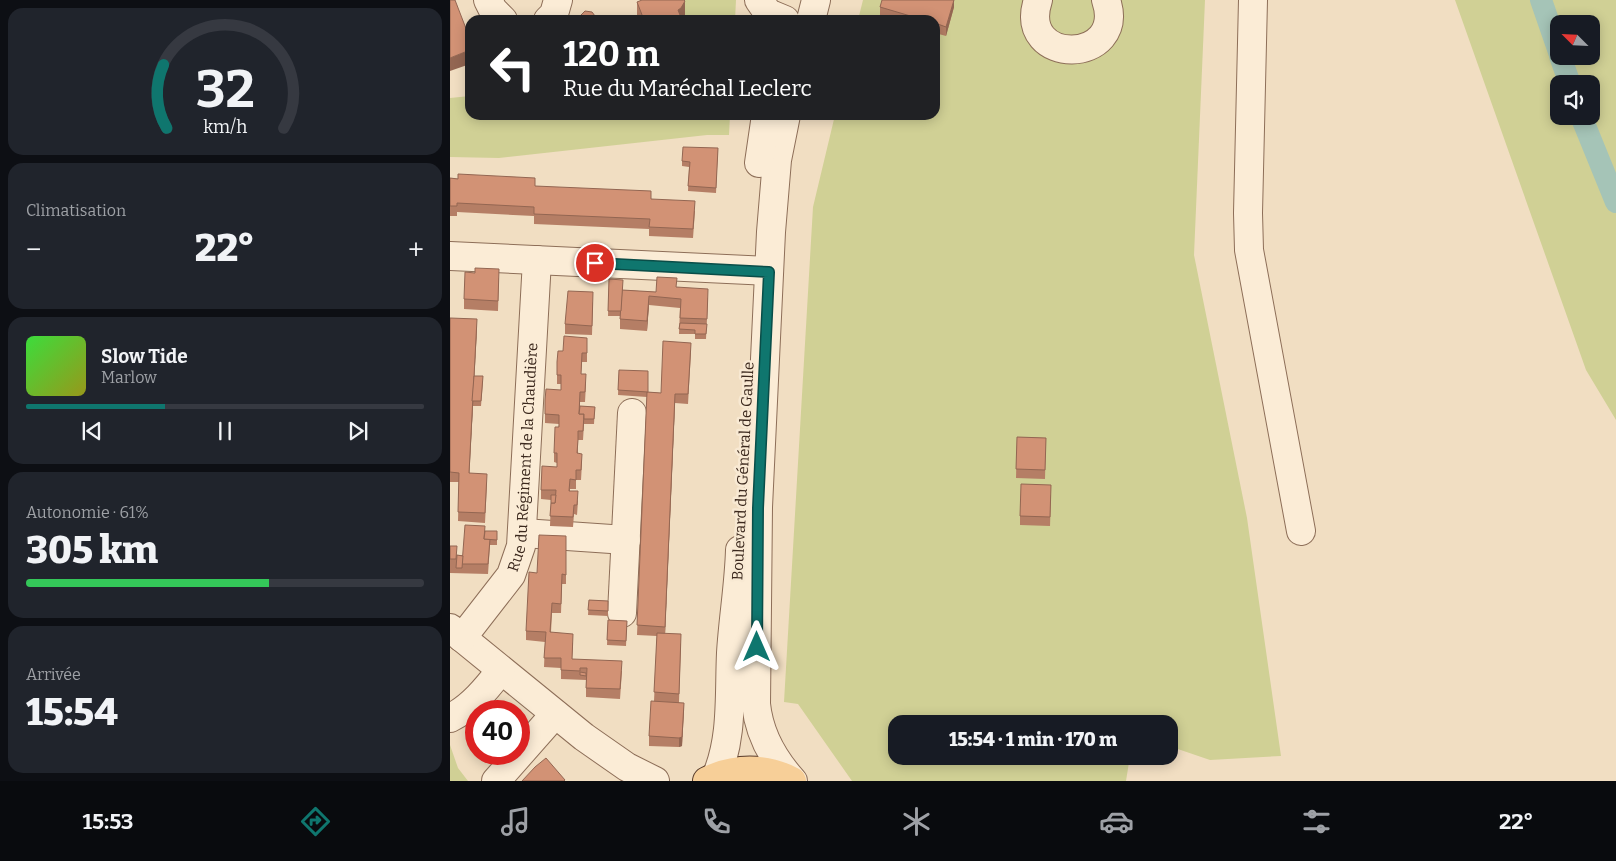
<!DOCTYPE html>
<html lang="fr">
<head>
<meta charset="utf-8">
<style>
	:root { --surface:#171b24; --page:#20242c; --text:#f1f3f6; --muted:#9ea1a6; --line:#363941; --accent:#0f766e }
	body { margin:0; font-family:Bitter,serif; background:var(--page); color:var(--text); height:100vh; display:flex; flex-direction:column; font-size:19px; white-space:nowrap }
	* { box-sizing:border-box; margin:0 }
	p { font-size:16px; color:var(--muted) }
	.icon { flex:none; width:28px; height:28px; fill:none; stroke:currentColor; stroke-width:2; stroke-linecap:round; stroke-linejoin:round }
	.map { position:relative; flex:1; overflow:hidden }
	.side { display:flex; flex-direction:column; gap:8px; padding:8px; background:#0d0f14; width:450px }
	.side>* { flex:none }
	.top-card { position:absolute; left:15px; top:15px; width:475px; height:105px; border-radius:15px; box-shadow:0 2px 12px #0003; background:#202124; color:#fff; overflow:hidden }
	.needle { width:32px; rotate:294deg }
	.tools { position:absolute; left:1100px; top:15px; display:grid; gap:10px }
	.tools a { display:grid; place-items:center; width:50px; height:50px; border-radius:10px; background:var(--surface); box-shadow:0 2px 12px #0003; font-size:25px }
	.speed { position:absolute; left:15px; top:700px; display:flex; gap:10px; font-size:25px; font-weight:700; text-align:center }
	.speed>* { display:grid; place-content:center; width:65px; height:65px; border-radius:50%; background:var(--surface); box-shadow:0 2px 12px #0003; line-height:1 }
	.speed .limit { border:8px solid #d22; background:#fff; color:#111 }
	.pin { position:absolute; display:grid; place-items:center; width:42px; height:42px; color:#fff; margin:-21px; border:2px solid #fff; border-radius:50%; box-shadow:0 1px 5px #0007 }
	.me { position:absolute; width:55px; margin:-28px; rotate:0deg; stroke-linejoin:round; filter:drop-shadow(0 0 4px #0008) }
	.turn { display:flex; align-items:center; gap:18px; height:105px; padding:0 15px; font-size:22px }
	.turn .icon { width:65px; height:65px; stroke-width:2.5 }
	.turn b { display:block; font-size:35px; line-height:42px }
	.big { font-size:38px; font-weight:800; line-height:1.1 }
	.side .widget { flex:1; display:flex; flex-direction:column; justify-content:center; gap:8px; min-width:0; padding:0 18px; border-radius:15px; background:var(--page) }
	.side .dial { align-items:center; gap:0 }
	.dial svg { height:130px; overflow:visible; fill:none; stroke:var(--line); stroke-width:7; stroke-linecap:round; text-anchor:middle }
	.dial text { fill:var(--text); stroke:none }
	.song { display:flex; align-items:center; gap:15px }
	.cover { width:60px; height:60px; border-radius:8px; background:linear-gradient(135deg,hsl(120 70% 55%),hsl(60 70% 35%)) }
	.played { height:5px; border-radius:2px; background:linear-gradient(90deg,var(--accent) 35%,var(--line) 35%) }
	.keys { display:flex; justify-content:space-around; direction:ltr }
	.heat { display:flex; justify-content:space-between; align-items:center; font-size:28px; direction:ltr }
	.charge { height:8px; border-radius:4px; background:linear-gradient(90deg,#34c759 61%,var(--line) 0) }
	.trip { position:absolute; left:438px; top:715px; width:290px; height:50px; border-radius:15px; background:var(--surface); box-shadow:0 2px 12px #0003; font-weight:800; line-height:50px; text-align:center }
	.dock { display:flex; height:80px; justify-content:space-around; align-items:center; background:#090b0e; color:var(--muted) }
	.dock .icon { width:35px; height:35px }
	.dock .on { color:var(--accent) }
	.dock b { font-size:22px; color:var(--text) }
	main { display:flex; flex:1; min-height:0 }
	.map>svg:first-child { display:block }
	.green { fill:#d0d095; fill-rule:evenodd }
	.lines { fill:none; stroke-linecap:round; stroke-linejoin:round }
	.canal { stroke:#a5c4b7; stroke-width:22 }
	.minor-casing { stroke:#8d6e58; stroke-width:30 }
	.major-casing { stroke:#5a3d2c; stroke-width:30 }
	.minor { stroke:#fbecd6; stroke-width:28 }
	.major { stroke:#f7cf98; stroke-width:28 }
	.wall { fill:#b57e65 }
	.shaded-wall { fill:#936652 }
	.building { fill:#d29275; stroke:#936652 }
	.route-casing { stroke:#0a4d48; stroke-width:12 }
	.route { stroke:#0f766e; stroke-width:9 }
	.labels { text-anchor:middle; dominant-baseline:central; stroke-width:5; stroke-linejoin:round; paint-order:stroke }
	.street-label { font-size:15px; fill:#3b281d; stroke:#f8e9d3 }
</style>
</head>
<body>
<main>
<section class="side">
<div class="widget dial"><svg viewBox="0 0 100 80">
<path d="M14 69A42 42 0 1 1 86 69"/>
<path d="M14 69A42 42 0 0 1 12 30" stroke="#0f766e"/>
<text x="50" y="56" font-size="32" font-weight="700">32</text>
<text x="50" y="72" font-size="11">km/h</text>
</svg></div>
<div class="widget"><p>Climatisation</p>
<div class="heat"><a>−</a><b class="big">22°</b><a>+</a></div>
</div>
<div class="widget">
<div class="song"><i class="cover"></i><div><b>Slow Tide</b><p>Marlow</p></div></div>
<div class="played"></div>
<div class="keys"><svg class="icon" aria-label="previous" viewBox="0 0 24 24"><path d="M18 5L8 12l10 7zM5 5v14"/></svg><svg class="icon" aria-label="pause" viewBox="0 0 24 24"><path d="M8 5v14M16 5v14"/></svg><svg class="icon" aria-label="next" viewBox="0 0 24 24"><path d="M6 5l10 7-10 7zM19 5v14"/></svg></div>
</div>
<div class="widget"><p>Autonomie · 61%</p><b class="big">305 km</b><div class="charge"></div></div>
<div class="widget"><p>Arrivée</p><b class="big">15:54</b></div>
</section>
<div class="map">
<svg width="1166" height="781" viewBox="0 0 1166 781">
	<rect width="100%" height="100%" fill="#f1dec2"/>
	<g class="green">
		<polygon points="228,0 286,0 285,20 232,20"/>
		<polygon points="413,0 755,0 744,255 797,518 831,756 760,760 719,746 719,724 446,724 446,756 680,756 676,781 402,781 348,704 334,702 363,207 385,115 485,115 485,20 408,20"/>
		<path d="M1005 0H1166V420L1136 370ZM1109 24H1141V56H1109ZM1109 84H1141V116H1109Z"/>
		<polygon points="20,96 20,115 280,115 279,135 257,135 49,158 0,157 0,98"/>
		<polygon points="0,745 8,768 18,781 0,781"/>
	</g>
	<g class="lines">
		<g class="canal">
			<polyline points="1091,0 1109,52"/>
			<polyline points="1110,56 1120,84"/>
			<polyline points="1131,116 1166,202"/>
		</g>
		<g class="minor-casing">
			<g id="minor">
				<polyline points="38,0 43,10 53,20"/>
				<polyline points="309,0 318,13 335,20"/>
				<path d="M588 0C566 67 678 65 656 0"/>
				<polyline points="803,0 798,213 799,250 851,531"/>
				<polyline points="98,20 104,14 108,0"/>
				<polyline points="361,20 366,0"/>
				<path d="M336 115 327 160 321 232 308 507 306 704C309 734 323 759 343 781"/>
				<polyline points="309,163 316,115"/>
				<polyline points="0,256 319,271"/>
				<polyline points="73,533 176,540"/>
				<polyline points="172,613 182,413"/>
				<polyline points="0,628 134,737 177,767 205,781"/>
				<path id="s1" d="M12 638 61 575 71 546 87 260"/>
				<path d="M0 718C21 708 37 688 51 670"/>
				<path d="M266 777C283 738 279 695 281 653 283 619 289 585 290 550"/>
				<polyline points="46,781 105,714"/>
			</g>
		</g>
		<g class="major-casing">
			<path id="major" d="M257 781C284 767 316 767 342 781"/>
		</g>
		<use href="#minor" class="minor"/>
		<use href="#major" class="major"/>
	</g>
	<g class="wall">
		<polygon points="504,0 504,7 496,36 485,33 485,20 442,20 430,16 430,7"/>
		<polygon points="187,2 235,15 232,20 189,20 187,15"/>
		<polygon points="268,148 266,193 238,191 239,167 232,166 232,161"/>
		<polygon points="0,178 85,186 201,199 245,211 243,238 199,236 199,229 84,224 84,216 7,212 7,216 0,216"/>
		<polygon points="49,278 48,311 14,309 14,299"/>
		<polygon points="159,279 173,290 206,292 227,287 258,298 256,339 245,339 245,334 229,334 230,308 199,305 197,331 170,329 170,316 158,316"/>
		<polygon points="143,302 142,335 115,334 115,324"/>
		<polygon points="0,318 27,328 24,376 33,381 31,406 23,406 19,473 37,483 35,523 8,521 9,482 0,482"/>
		<polygon points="137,347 137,362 132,362 131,374 136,384 135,402 130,402 130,406 145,407 144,424 134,424 133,440 128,440 128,453 132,463 131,480 126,480 126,489 120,489 120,491 128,501 127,515 124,514 123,527 100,526 101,500 91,499 91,490 107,467 107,463 104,462 104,453 109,424 95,423 95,414 111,390 111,384 107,384 107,362 113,351"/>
		<polygon points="241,352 238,404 225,403 215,634 231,644 229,702 234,712 232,746 229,747 199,746 199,736 204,701 207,636 187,635 197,397 168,395 169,370 198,392 211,393"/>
		<polygon points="567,437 596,438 595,479 566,478"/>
		<polygon points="601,495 600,526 570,525 570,516"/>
		<polygon points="35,531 47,531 47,545 40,545 38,574 0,573 0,546 7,555 13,555"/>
		<polygon points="116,536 116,584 112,584 111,613 102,613 101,632 123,643 122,659 172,671 170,699 136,697 136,680 111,679 111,668 94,667 95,642 76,640 76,631 87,573"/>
		<polygon points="139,600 158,601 158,616 138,615"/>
		<polygon points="158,620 177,621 176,646 157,645"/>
	</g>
	<g class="shaded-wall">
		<polygon points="504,0 504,7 496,36 496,27"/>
		<polygon points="235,1 235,15 232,20 228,20 228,10"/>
		<polygon points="20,50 20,64 0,71 0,58"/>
		<polygon points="199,296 199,305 197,331 197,321"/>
		<polygon points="27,319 27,328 19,482 19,473"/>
		<polygon points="225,394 225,403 215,636 215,627"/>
		<polygon points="234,703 232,746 229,747 229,738"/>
	</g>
	<g class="building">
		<polygon points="0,0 5,0 20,39 20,50 0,58"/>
		<polygon points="192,0 234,0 235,1 231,8 228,10 232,20 194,20 187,2"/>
		<polygon points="432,0 504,0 496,27 485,23 485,20 474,20 430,7"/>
		<polygon points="135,11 142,12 145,16 146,20 131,20 131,15"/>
		<polygon points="233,147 268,148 266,188 238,186 240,162 232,161"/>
		<polygon points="8,174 85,178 85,186 201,191 201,199 245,201 243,229 199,227 200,219 84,214 84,207 7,203 7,206 0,206 0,178 8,179"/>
		<polygon points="25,268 49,269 48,301 14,299 15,272 25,273"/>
		<polygon points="207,277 227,278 226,287 258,289 257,319 230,318 231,299 199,296 197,321 170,319 172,290 206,292"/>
		<polygon points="159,279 173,280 171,311 158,311"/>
		<polygon points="118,291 143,292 142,326 115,324"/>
		<polygon points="0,318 27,319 19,473 37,474 35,513 8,512 9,473 0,472"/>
		<polygon points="230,323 257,324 256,334 245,334 245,330 229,329"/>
		<polygon points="114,336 137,338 137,353 132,353 131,374 136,374 135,392 130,392 129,414 134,414 133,431 128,431 128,440 127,453 132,454 131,470 126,470 126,480 120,479 119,491 128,491 127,505 124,505 123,517 100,516 101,503 105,503 106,490 91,490 92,466 107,467 107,453 104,453 105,427 109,427 109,415 95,414 95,400 96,389 111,390 111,375 107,375 107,362 108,351 113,351"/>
		<polygon points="213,341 241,343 238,394 225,394 215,627 187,625 197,392 211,393"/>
		<polygon points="169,370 198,371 198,392 168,390"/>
		<polygon points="24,376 33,376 31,401 22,401"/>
		<polygon points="130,406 145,407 144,419 134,419 134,414 129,414"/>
		<polygon points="567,437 596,438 595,470 566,469"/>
		<polygon points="571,484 601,485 600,517 570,516"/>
		<polygon points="101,495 106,495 105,503 101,503"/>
		<polygon points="15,525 35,526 34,539 40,539 38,564 12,564"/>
		<polygon points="35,531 47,531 47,540 34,539"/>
		<polygon points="89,535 116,536 116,575 112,574 111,604 102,603 100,632 123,634 122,659 172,661 170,689 136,688 137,668 130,668 130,671 111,670 111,658 94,658 96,632 76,631 79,572 87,573"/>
		<polygon points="0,546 7,546 6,559 0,559"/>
		<polygon points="7,555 13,556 12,568 6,568"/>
		<polygon points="139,600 158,601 158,611 138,610"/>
		<polygon points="158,620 177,621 176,641 157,640"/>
		<polygon points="207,633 231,634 229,694 204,692"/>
		<polygon points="130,672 136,673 136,676 130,675"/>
		<polygon points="201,701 234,703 232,737 229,738 199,736"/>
		<polygon points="96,758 115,780 114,781 72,781 85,767"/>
	</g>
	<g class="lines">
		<g class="route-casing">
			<polyline id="route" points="145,263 319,272 308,508 307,647"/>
		</g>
		<use href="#route" class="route"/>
	</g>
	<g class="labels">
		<g class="street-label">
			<text stroke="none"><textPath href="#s1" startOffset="199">Rue du Régiment de la Chaudière</textPath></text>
			<text transform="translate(293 471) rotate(-87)">Boulevard du Général de Gaulle</text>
		</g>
	</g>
</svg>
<div class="tools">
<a><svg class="needle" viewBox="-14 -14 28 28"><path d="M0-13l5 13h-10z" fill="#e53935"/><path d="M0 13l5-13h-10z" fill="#9ea1a6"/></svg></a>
<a><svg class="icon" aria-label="sound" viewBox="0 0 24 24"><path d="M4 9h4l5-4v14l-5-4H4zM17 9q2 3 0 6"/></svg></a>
</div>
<div class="speed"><div class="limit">40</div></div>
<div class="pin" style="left:145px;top:263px;background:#d93025"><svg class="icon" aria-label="arrive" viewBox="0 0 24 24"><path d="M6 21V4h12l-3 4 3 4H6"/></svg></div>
<svg class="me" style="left:307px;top:647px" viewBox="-20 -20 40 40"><path d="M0-17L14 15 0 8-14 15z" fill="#0f766e" stroke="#fff" stroke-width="4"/></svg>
<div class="trip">15:54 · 1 min · 170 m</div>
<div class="top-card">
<div class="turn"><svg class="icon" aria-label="left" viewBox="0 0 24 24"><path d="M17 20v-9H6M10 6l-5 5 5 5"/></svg><div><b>120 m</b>Rue du Maréchal Leclerc</div></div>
</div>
</div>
</main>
<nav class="dock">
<b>15:53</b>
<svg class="icon on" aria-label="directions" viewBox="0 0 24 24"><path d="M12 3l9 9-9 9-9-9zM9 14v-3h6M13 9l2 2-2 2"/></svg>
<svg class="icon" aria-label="music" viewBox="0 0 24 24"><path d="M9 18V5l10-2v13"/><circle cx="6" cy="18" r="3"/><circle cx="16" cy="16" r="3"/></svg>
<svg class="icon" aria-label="phone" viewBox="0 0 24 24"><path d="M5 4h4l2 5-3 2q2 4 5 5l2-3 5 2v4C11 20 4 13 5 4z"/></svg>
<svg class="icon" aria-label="climate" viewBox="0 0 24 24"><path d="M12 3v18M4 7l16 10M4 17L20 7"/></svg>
<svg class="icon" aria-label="car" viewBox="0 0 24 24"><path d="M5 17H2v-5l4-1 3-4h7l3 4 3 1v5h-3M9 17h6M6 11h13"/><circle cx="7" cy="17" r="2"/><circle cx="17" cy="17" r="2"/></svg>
<svg class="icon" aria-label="filters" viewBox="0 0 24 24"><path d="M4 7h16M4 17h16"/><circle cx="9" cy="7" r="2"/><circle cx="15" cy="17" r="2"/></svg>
<b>22°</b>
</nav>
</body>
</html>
